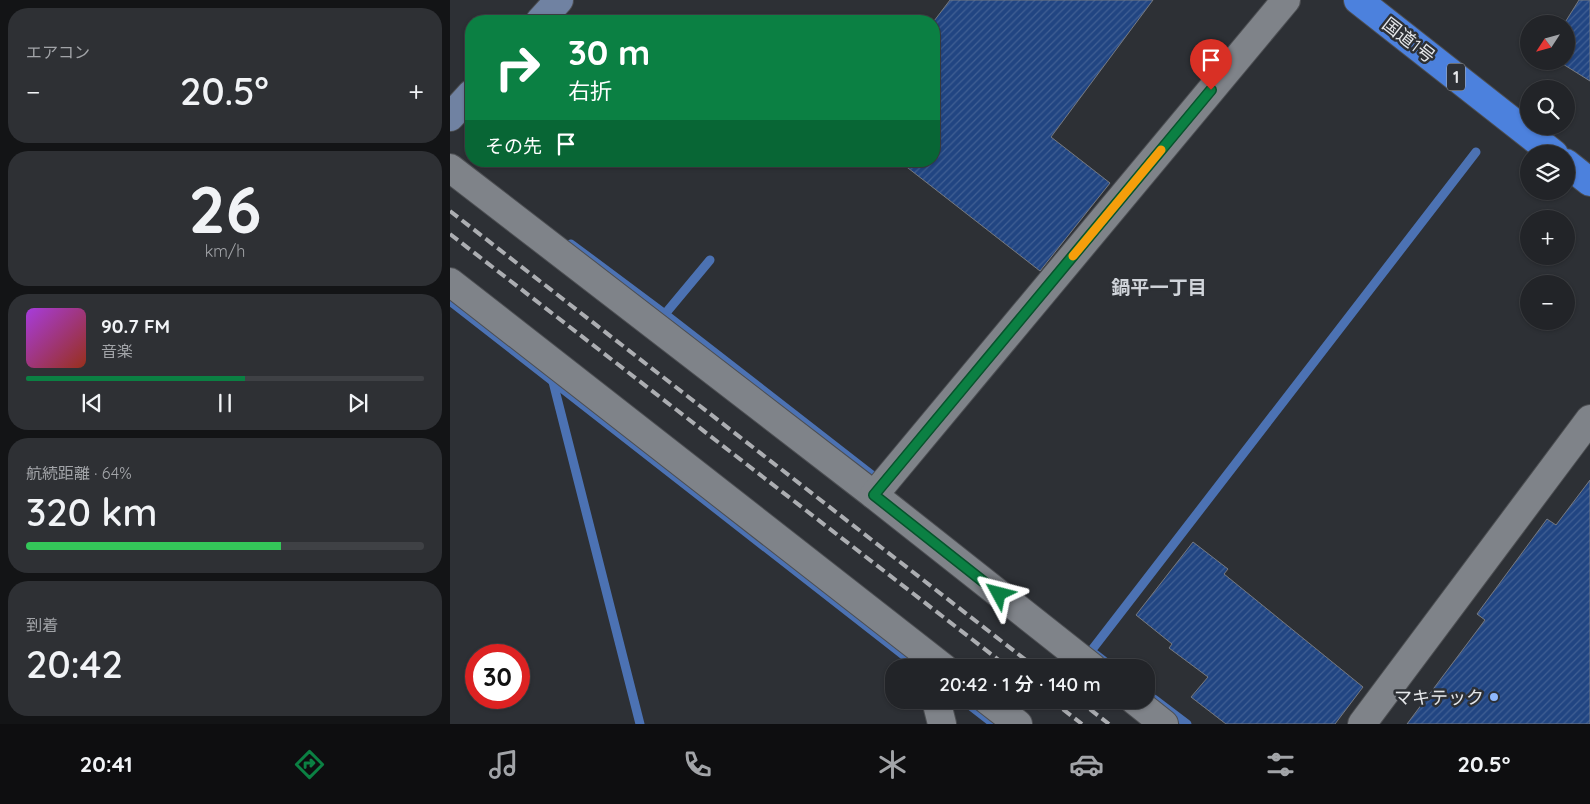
<!DOCTYPE html>
<html lang="ja">
<head>
<meta charset="utf-8">
<style>
	:root { --surface:#222428; --page:#2e3034; --text:#f1f3f6; --muted:#a2a4a8; --line:#3f4145; --accent:#0b8043 }
	body { margin:0; font-family:Quicksand,"Noto Sans JP",sans-serif; background:var(--page); color:var(--text); height:100vh; display:flex; flex-direction:column; font-size:19px; white-space:nowrap }
	* { box-sizing:border-box; margin:0 }
	p { font-size:16px; color:var(--muted) }
	.icon { flex:none; width:28px; height:28px; fill:none; stroke:currentColor; stroke-width:2; stroke-linecap:round; stroke-linejoin:round }
	.map { position:relative; flex:1; overflow:hidden }
	.side { display:flex; flex-direction:column; gap:8px; padding:8px; background:#131416; width:450px }
	.side>* { flex:none }
	.guide { position:absolute; left:15px; top:15px; width:475px; height:152px; border-radius:20px; box-shadow:0 1px 4px #0004,0 0 0 1px var(--line); background:#0b8043; color:#fff; overflow:hidden }
	.needle { width:32px; rotate:234deg }
	.buttons { position:absolute; left:1070px; top:15px; display:grid; gap:10px }
	.buttons a { display:grid; place-items:center; width:55px; height:55px; border-radius:50%; background:var(--surface); box-shadow:0 1px 4px #0004,0 0 0 1px var(--line); font-size:25px }
	.speed { position:absolute; left:15px; top:644px; display:flex; gap:10px; font-size:25px; font-weight:700; text-align:center }
	.speed>* { display:grid; place-content:center; width:65px; height:65px; border-radius:50%; background:var(--surface); box-shadow:0 1px 4px #0004,0 0 0 1px var(--line); line-height:1 }
	.speed .limit { border:8px solid #d22; background:#fff; color:#111 }
	.pin { position:absolute; display:grid; place-items:center; width:42px; height:42px; color:#fff; margin:-51px -21px; border-radius:50% 50% 50% 0; rotate:-45deg; box-shadow:0 0 5px #0007 }
	.pin .icon { rotate:45deg }
	.me { position:absolute; width:55px; margin:-28px; rotate:308deg; stroke-linejoin:round; filter:drop-shadow(0 0 4px #0008) }
	.turn { display:flex; align-items:center; gap:18px; height:105px; padding:0 20px; font-size:22px }
	.turn .icon { width:65px; height:65px; stroke-width:2.5 }
	.turn b { display:block; font-size:35px; line-height:42px }
	.then { display:flex; align-items:center; height:48px; padding:0 20px; background:#0003; gap:10px; font-size:19px }
	.big { font-size:38px; font-weight:600; line-height:1.1 }
	.side .card { flex:1; display:flex; flex-direction:column; justify-content:center; gap:8px; min-width:0; padding:0 18px; border-radius:20px; background:var(--page) }
	.side .dial { align-items:center; gap:0 }
	.dial b { font-size:65px; line-height:1 }
	.song { display:flex; align-items:center; gap:15px }
	.cover { width:60px; height:60px; border-radius:8px; background:linear-gradient(135deg,hsl(280 70% 55%),hsl(10 70% 35%)) }
	.played { height:5px; border-radius:2px; background:linear-gradient(90deg,var(--accent) 55%,var(--line) 55%) }
	.keys { display:flex; justify-content:space-around; direction:ltr }
	.heat { display:flex; justify-content:space-between; align-items:center; font-size:28px; direction:ltr }
	.charge { height:8px; border-radius:4px; background:linear-gradient(90deg,#34c759 64%,var(--line) 0) }
	.trip { position:absolute; left:435px; top:659px; width:270px; height:50px; border-radius:20px; background:var(--surface); box-shadow:0 1px 4px #0004,0 0 0 1px var(--line); font-weight:600; line-height:50px; text-align:center }
	.menu { display:flex; height:80px; justify-content:space-around; align-items:center; background:#0e0e10; color:var(--muted) }
	.menu .icon { width:35px; height:35px }
	.menu .active { color:var(--accent) }
	.menu b { font-size:22px; color:var(--text) }
	main { display:flex; flex:1; min-height:0 }
	.map>svg:first-child { display:block }
	.lines { fill:none; stroke-linecap:round; stroke-linejoin:round }
	.stream { stroke:#4c72b3; stroke-width:9 }
	.building { fill:url(#building-hatch); stroke:#777a80 }
	.street-casing { stroke:#4c4e52; stroke-width:30 }
	.secondary-casing { stroke:#4c4e52; stroke-width:30 }
	.highway-casing { stroke:#4c4e52; stroke-width:30 }
	.street { stroke:#7f8389; stroke-width:28 }
	.secondary { stroke:#7082a2; stroke-width:28 }
	.highway { stroke:#4c81dd; stroke-width:28 }
	.rail { stroke:#acaeb2; stroke-width:4; stroke-dasharray:10 5; stroke-linecap:butt }
	.route-casing { stroke:#07532c; stroke-width:12 }
	.route { stroke:#0b8043; stroke-width:9 }
	.slow { stroke:#f59e0b; stroke-width:9 }
	.poi-dot { fill:#8fb8fd; stroke:#2d3035; stroke-width:2 }
	.labels { text-anchor:middle; dominant-baseline:central; stroke-width:5; stroke-linejoin:round; paint-order:stroke }
	.shield { fill:#2d3035; stroke:#aeb0b4; stroke-width:1 }
	.shield-label { font-size:16px; font-weight:bold; fill:#e5e7ea }
	.street-label { font-size:18px; fill:#e5e7ea; stroke:#2d3035 }
	.poi-label { font-size:18px; fill:#e5e7ea; stroke:#2d3035; text-anchor:end }
	.neighbourhood-label { font-size:19px; font-weight:bold; fill:#d0d4da; stroke:#2d3035 }
</style>
</head>
<body>
<main>
<section class="side">
<div class="card"><p>エアコン</p>
<div class="heat"><a>−</a><b class="big">20.5°</b><a>+</a></div>
</div>
<div class="card dial"><b>26</b><p>km/h</p></div>
<div class="card">
<div class="song"><i class="cover"></i><div><b>90.7 FM</b><p>音楽</p></div></div>
<div class="played"></div>
<div class="keys"><svg class="icon" aria-label="previous" viewBox="0 0 24 24"><path d="M18 5L8 12l10 7zM5 5v14"/></svg><svg class="icon" aria-label="pause" viewBox="0 0 24 24"><path d="M8 5v14M16 5v14"/></svg><svg class="icon" aria-label="next" viewBox="0 0 24 24"><path d="M6 5l10 7-10 7zM19 5v14"/></svg></div>
</div>
<div class="card"><p>航続距離 · 64%</p><b class="big">320 km</b><div class="charge"></div></div>
<div class="card"><p>到着</p><b class="big">20:42</b></div>
</section>
<div class="map">
<svg width="1140" height="724" viewBox="0 0 1140 724">
	<defs>
		<pattern id="building-hatch" width="6" height="6" patternUnits="userSpaceOnUse" patternTransform="scale(1.25)"><rect width="6" height="6" fill="#214582"/><path d="M-1 1l2-2M0 6l6-6M5 7l2-2" fill="none" stroke="#416094"/></pattern>
	</defs>
	<rect width="100%" height="100%" fill="#2d3035"/>
	<g class="lines">
		<g class="stream">
			<polyline points="121,244 215,314 422,475"/>
			<polyline points="0,301 470,668"/>
			<polyline points="215,314 260,260"/>
			<polyline points="103,382 190,724"/>
			<polyline points="641,651 1026,152"/>
			<polyline points="645,654 663,668"/>
			<polyline points="704,699 737,724"/>
			<polyline points="513,700 544,724"/>
		</g>
	</g>
	<g class="building">
		<polygon points="500,0 703,0 601,137 660,183 590,271 449,161 484,161 484,21"/>
		<polygon points="1129,0 1140,0 1140,81 1108,61 1116,61 1116,24 1114,24"/>
		<polygon points="1140,480 1140,724 957,724 1035,620 1027,614 1097,519 1106,525"/>
		<polygon points="743,542 778,569 774,574 913,687 885,724 776,724 741,697 758,677 719,648 722,644 686,615"/>
	</g>
	<g class="lines">
		<g class="street-casing">
			<g id="street">
				<polyline points="0,168 424,495 643,668"/>
				<polyline points="0,282 494,668"/>
				<polyline points="424,495 836,0"/>
				<polyline points="486,700 492,724"/>
				<polyline points="537,700 568,724"/>
				<polyline points="684,700 714,724"/>
				<polyline points="912,724 1140,419"/>
			</g>
		</g>
		<g class="secondary-casing">
			<g id="secondary">
				<polyline points="90,21 109,0"/>
				<polyline points="0,117 21,94"/>
			</g>
		</g>
		<g class="highway-casing">
			<g id="highway">
				<polyline points="908,0 1104,154"/>
				<polyline points="1116,163 1140,182"/>
			</g>
		</g>
		<use href="#street" class="street"/>
		<use href="#secondary" class="secondary"/>
		<use href="#highway" class="highway"/>
		<g class="rail">
			<polyline points="0,211 586,668"/>
			<polyline points="0,234 559,668"/>
			<polyline points="601,700 632,724"/>
			<polyline points="628,700 659,724"/>
		</g>
	</g>
	<g class="lines">
		<g class="route-casing">
			<polyline id="route" points="549,594 424,495 761,90"/>
		</g>
		<use href="#route" class="route"/>
		<polyline class="slow" points="623,256 711,150"/>
	</g>
	<circle class="poi-dot" cx="1044" cy="697" r="5"/>
	<g class="labels">
		<rect class="shield" x="997" y="63.5" width="18" height="27" rx="4"/>
		<g class="shield-label">
			<text x="1006" y="77">1</text>
		</g>
		<g class="street-label">
			<text transform="translate(959 40) rotate(38)">国道1号</text>
		</g>
		<g class="poi-label">
			<text x="1034" y="697">マキテック</text>
		</g>
		<g class="neighbourhood-label">
			<text x="709" y="287">鍋平一丁目</text>
		</g>
	</g>
</svg>
<div class="buttons">
<a><svg class="needle" viewBox="-14 -14 28 28"><path d="M0-13l5 13h-10z" fill="#e53935"/><path d="M0 13l5-13h-10z" fill="#a2a4a8"/></svg></a>
<a><svg class="icon" aria-label="search" viewBox="0 0 24 24"><circle cx="10" cy="10" r="6"/><path d="M15 15l6 6"/></svg></a>
<a><svg class="icon" aria-label="layers" viewBox="0 0 24 24"><path d="M12 4l9 5-9 5-9-5zM3 14l9 5 9-5"/></svg></a>
<a>+</a>
<a>−</a>
</div>
<div class="speed"><div class="limit">30</div></div>
<div class="pin" style="left:761px;top:90px;background:#d93025"><svg class="icon" aria-label="arrive" viewBox="0 0 24 24"><path d="M6 21V4h12l-3 4 3 4H6"/></svg></div>
<svg class="me" style="left:549px;top:594px" viewBox="-20 -20 40 40"><path d="M0-17L14 15 0 8-14 15z" fill="#0b8043" stroke="#fff" stroke-width="4"/></svg>
<div class="trip">20:42 · 1 分 · 140 m</div>
<div class="guide">
<div class="turn"><svg class="icon" aria-label="right" viewBox="0 0 24 24"><path d="M7 20v-9h11M14 6l5 5-5 5"/></svg><div><b>30 m</b>右折</div></div>
<div class="then">その先<svg class="icon" aria-label="arrive" viewBox="0 0 24 24"><path d="M6 21V4h12l-3 4 3 4H6"/></svg></div>
</div>
</div>
</main>
<nav class="menu">
<b>20:41</b>
<svg class="icon active" aria-label="directions" viewBox="0 0 24 24"><path d="M12 3l9 9-9 9-9-9zM9 14v-3h6M13 9l2 2-2 2"/></svg>
<svg class="icon" aria-label="music" viewBox="0 0 24 24"><path d="M9 18V5l10-2v13"/><circle cx="6" cy="18" r="3"/><circle cx="16" cy="16" r="3"/></svg>
<svg class="icon" aria-label="phone" viewBox="0 0 24 24"><path d="M5 4h4l2 5-3 2q2 4 5 5l2-3 5 2v4C11 20 4 13 5 4z"/></svg>
<svg class="icon" aria-label="climate" viewBox="0 0 24 24"><path d="M12 3v18M4 7l16 10M4 17L20 7"/></svg>
<svg class="icon" aria-label="car" viewBox="0 0 24 24"><path d="M5 17H2v-5l4-1 3-4h7l3 4 3 1v5h-3M9 17h6M6 11h13"/><circle cx="7" cy="17" r="2"/><circle cx="17" cy="17" r="2"/></svg>
<svg class="icon" aria-label="filters" viewBox="0 0 24 24"><path d="M4 7h16M4 17h16"/><circle cx="9" cy="7" r="2"/><circle cx="15" cy="17" r="2"/></svg>
<b>20.5°</b>
</nav>
</body>
</html>
